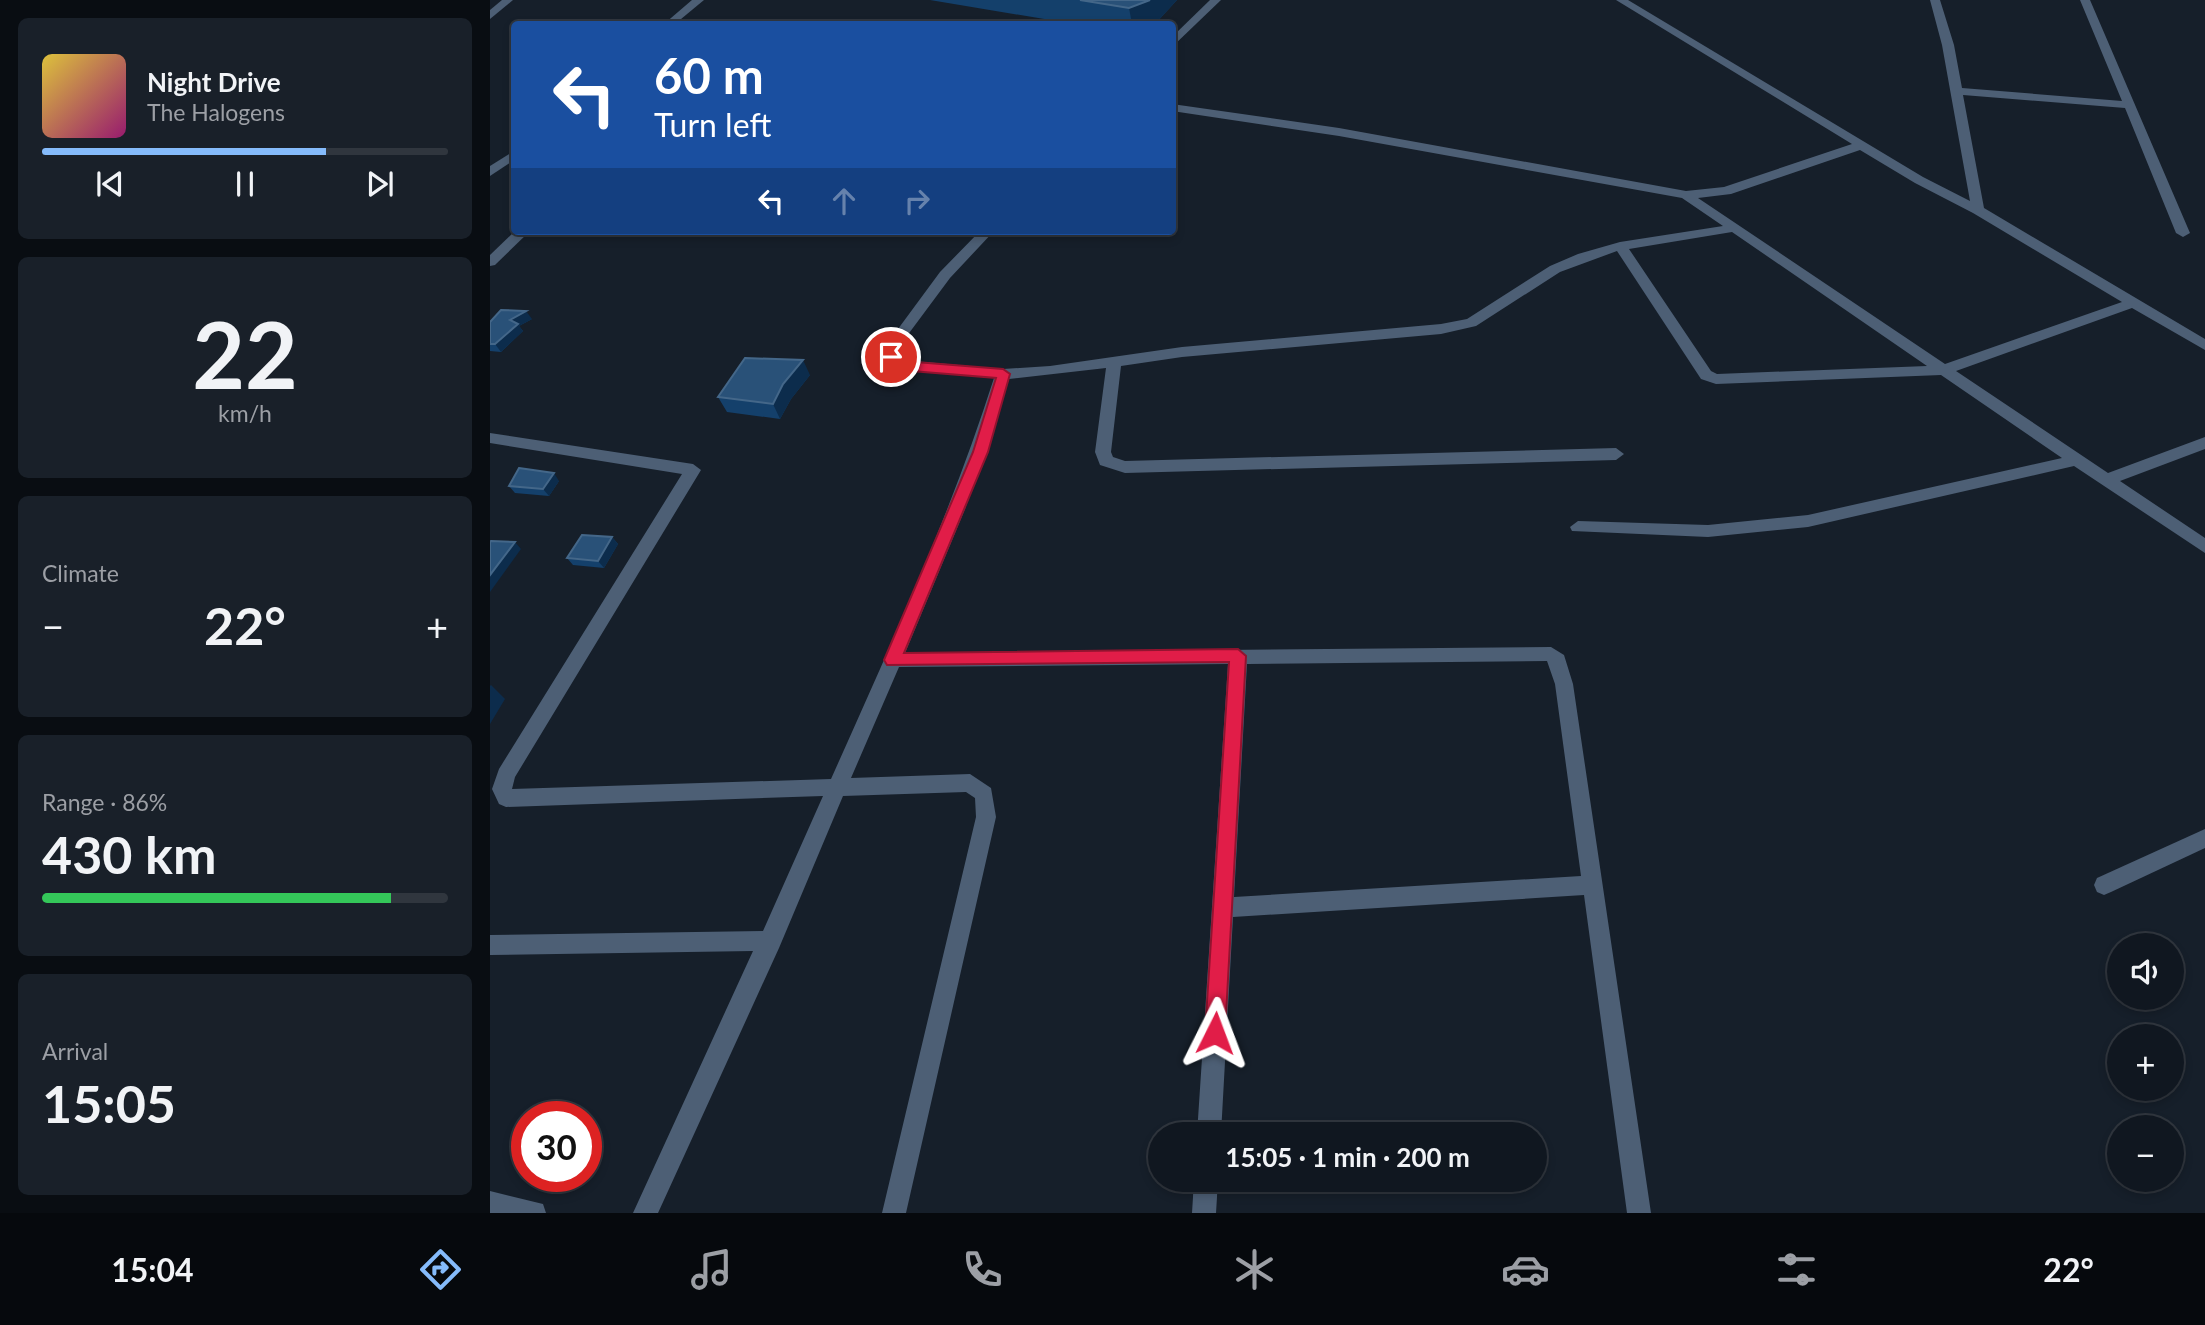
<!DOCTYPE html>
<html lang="en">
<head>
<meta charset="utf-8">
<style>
	:root { --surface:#101720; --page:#192029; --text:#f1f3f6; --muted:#9c9fa5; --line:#30363e; --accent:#85bbfb }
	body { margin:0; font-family:Lato,sans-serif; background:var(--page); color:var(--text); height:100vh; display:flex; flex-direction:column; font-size:26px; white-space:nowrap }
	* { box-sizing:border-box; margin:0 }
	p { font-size:23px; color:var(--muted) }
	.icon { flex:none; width:38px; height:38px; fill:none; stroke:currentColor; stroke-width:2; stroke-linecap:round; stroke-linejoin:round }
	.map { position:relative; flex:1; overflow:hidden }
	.sheet { display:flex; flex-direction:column; gap:18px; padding:18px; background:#090d12; width:490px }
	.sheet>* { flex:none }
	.hud { position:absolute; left:21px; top:21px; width:665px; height:214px; border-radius:7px; box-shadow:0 4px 10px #0003,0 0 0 2px var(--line); background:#1a4fa0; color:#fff; overflow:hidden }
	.fabs { position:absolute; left:1617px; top:933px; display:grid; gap:14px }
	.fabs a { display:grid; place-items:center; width:77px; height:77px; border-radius:50%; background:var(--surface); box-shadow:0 4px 10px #0003,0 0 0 2px var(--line); font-size:35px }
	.speed { position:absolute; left:21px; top:1101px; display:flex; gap:14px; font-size:35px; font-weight:700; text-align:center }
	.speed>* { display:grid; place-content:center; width:91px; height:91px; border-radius:50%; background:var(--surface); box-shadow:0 4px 10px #0003,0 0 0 2px var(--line); line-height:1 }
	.speed .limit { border:10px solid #d22; background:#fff; color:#111 }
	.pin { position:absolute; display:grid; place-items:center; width:60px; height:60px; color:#fff; margin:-30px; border:4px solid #fff; border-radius:50%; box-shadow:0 2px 7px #0007 }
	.me { position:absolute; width:77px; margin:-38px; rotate:3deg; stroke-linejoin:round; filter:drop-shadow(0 0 5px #0008) }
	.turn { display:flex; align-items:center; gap:24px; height:147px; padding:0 28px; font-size:32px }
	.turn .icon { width:91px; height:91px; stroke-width:2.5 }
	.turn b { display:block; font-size:49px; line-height:60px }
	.lanes { display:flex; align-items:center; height:66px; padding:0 28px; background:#0003; justify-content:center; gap:35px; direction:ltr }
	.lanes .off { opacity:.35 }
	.big { font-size:52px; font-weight:700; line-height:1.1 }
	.sheet .widget { flex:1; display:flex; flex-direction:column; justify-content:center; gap:10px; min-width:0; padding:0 24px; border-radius:10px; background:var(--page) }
	.sheet .dial { align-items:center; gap:0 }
	.dial b { font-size:91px; line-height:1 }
	.song { display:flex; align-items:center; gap:21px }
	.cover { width:84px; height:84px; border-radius:10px; background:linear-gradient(135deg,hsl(50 70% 55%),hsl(320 70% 35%)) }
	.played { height:7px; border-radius:4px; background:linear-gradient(90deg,var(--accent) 70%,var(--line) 70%) }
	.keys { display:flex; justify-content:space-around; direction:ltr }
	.heat { display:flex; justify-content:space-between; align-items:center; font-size:38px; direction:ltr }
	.charge { height:10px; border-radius:5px; background:linear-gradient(90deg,#34c759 86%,var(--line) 0) }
	.trip { position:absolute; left:658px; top:1122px; width:399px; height:70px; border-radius:35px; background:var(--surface); box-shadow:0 4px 10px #0003,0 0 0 2px var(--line); font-weight:700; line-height:70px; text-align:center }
	.menu { display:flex; height:112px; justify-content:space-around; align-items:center; background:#06090d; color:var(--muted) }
	.menu .icon { width:49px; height:49px }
	.menu .active { color:var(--accent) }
	.menu b { font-size:32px; color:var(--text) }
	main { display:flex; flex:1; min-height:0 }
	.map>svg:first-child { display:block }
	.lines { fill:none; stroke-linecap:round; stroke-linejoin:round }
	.minor { fill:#4d5f75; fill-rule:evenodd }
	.wall { fill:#14406b }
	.shaded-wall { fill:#0c2c4c }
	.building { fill:#295178; stroke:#446789; stroke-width:2 }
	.route { fill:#e11d48; stroke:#92132f; stroke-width:2 }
</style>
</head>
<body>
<main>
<section class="sheet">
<div class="widget">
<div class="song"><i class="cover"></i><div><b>Night Drive</b><p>The Halogens</p></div></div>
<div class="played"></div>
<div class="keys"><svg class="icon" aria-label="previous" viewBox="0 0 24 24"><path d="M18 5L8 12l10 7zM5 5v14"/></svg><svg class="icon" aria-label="pause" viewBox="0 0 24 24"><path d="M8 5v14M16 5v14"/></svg><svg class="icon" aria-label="next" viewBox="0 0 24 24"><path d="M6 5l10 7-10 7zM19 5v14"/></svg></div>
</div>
<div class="widget dial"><b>22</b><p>km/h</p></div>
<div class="widget"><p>Climate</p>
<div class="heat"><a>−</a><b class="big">22°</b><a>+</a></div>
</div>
<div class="widget"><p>Range · 86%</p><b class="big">430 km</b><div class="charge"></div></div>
<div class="widget"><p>Arrival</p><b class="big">15:05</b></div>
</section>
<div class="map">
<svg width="1715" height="1213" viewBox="0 0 1715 1213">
	<rect width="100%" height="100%" fill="#161f2a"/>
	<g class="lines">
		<g class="minor">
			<polygon points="12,0 23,0 0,19 0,10"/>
			<polygon points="202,0 214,0 185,24 174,24"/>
			<polygon points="720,0 731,0 682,47 682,37"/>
			<path d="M1126 0H1138L1433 177 1480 201 1452 45 1440 0H1450L1464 45 1472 88 1632 101 1590 0H1600L1700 233 1693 237 1686 233 1635 108 1473 95 1494 208 1715 339V350L1642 308 1466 371 1618 473 1715 437V449L1630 481 1715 538V553L1584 466 1318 527 1218 537 1082 531 1080 527 1088 521 1218 525 1318 515 1572 458 1451 375 1226 384 1211 379 1127 251 1070 272 986 326 951 334 692 357 631 366 621 452 623 457 635 461 1126 448 1134 454 1126 460 635 473 610 465 605 452 616 368 519 379 475 509 415 653 1061 647 1074 655 1083 684 1161 1213H1137L1094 895 743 917 731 1134H707L738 664 409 667 361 778 480 774 501 788 506 817 416 1213H392L486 817 485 798 476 792 353 796 289 948 168 1213H143L263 951 0 955V935L273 931 333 796 16 807 9 804 2 789 9 769 192 474 0 443V433L203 464 211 470 25 777 22 789 341 779C400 647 460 516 504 378L409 370 396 360 394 348 450 272 490 231H504L460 278 408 348V356L413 360 513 369 560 366 692 347 951 324 977 319 1060 266 1088 254 1130 242 1233 226 1192 198 849 136 682 111V104L849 128 1196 191 1234 187 1362 144ZM1370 150 1425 183 1483 213 1632 302 1455 364 1208 198 1241 194ZM1242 232 1437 366 1227 374 1221 371 1139 249ZM1057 661 1065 684 1091 876 744 897 757 664Z"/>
			<polygon points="24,151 24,160 0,176 0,166"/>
			<polygon points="25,231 40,231 5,265 0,266 0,255"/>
			<polygon points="1715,829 1715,848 1621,892 1614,895 1607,892 1604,885 1607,878"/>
			<polygon points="704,1180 728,1180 726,1213 702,1213"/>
			<polygon points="0,1191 53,1204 56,1213 0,1213"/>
		</g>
	</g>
	<g class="wall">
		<polygon points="440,0 687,0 665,24 584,24"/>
		<polygon points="42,319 29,326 33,331 11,352 0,351 0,322"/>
		<polygon points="320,375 301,399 290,419 237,412 228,397"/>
		<polygon points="69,481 59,496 25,493 19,486"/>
		<polygon points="122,537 128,544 114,568 83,565 77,558"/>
	</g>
	<g class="shaded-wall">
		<polygon points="660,0 687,0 665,24 642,24 639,8"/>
		<polygon points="36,311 42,319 29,326 33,331 11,352 5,344 20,320"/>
		<polygon points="313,360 320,375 301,399 290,419 283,404 293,384"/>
		<polygon points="64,473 69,481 59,496 53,489"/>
		<polygon points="122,537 128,544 114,568 108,561"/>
		<polygon points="25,542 31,549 0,592 0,575"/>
		<polygon points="1,685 15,699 0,724 0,686"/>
	</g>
	<g class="building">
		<polygon points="590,0 660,0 639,8"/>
		<polygon points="11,310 36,311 20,320 28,324 5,344 0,344 0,322"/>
		<polygon points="255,358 313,360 293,384 283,404 228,397"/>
		<polygon points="29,468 64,473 53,489 19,486"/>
		<polygon points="92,535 122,537 108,561 77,558"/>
		<polygon points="1,541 25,542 0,575 0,542"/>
	</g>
	<polygon class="route" points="401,353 413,361 513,369 520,374 498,452 414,653 748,649 756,656 735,1033 732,1041 725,1044 718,1041 715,1033 739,662 397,665 394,660 483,452 506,378 409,370 394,357"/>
</svg>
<div class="fabs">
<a><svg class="icon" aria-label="sound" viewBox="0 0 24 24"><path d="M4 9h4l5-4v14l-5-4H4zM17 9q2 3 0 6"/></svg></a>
<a>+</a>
<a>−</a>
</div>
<div class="speed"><div class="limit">30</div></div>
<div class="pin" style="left:401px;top:357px;background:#d93025"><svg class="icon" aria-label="arrive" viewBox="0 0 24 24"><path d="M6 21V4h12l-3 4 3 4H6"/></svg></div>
<svg class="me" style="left:725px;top:1033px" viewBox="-20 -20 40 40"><path d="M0-17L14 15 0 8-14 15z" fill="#e11d48" stroke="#fff" stroke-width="4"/></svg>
<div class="trip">15:05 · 1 min · 200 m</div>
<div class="hud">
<div class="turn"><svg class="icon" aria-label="left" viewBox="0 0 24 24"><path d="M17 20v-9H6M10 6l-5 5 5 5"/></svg><div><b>60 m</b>Turn left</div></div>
<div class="lanes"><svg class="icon" aria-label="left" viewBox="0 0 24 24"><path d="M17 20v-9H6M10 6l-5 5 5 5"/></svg><svg class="icon off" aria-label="ahead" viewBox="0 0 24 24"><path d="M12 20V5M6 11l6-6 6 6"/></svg><svg class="icon off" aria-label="right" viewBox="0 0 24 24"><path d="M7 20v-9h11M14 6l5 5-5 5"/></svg></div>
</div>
</div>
</main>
<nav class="menu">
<b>15:04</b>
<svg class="icon active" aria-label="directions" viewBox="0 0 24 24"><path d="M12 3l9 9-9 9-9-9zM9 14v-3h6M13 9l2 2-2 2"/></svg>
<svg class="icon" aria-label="music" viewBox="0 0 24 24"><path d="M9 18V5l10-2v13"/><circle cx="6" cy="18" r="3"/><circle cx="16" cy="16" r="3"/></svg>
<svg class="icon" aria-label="phone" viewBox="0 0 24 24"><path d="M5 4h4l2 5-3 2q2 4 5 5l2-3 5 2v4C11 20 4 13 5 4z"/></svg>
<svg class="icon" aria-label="climate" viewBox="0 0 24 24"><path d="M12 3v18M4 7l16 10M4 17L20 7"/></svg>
<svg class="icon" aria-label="car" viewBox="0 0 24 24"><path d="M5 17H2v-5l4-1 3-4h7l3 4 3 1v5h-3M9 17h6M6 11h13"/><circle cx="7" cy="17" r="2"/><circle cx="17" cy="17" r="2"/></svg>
<svg class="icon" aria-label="filters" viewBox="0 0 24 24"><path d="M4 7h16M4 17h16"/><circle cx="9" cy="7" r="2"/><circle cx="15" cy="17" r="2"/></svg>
<b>22°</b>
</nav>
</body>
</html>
